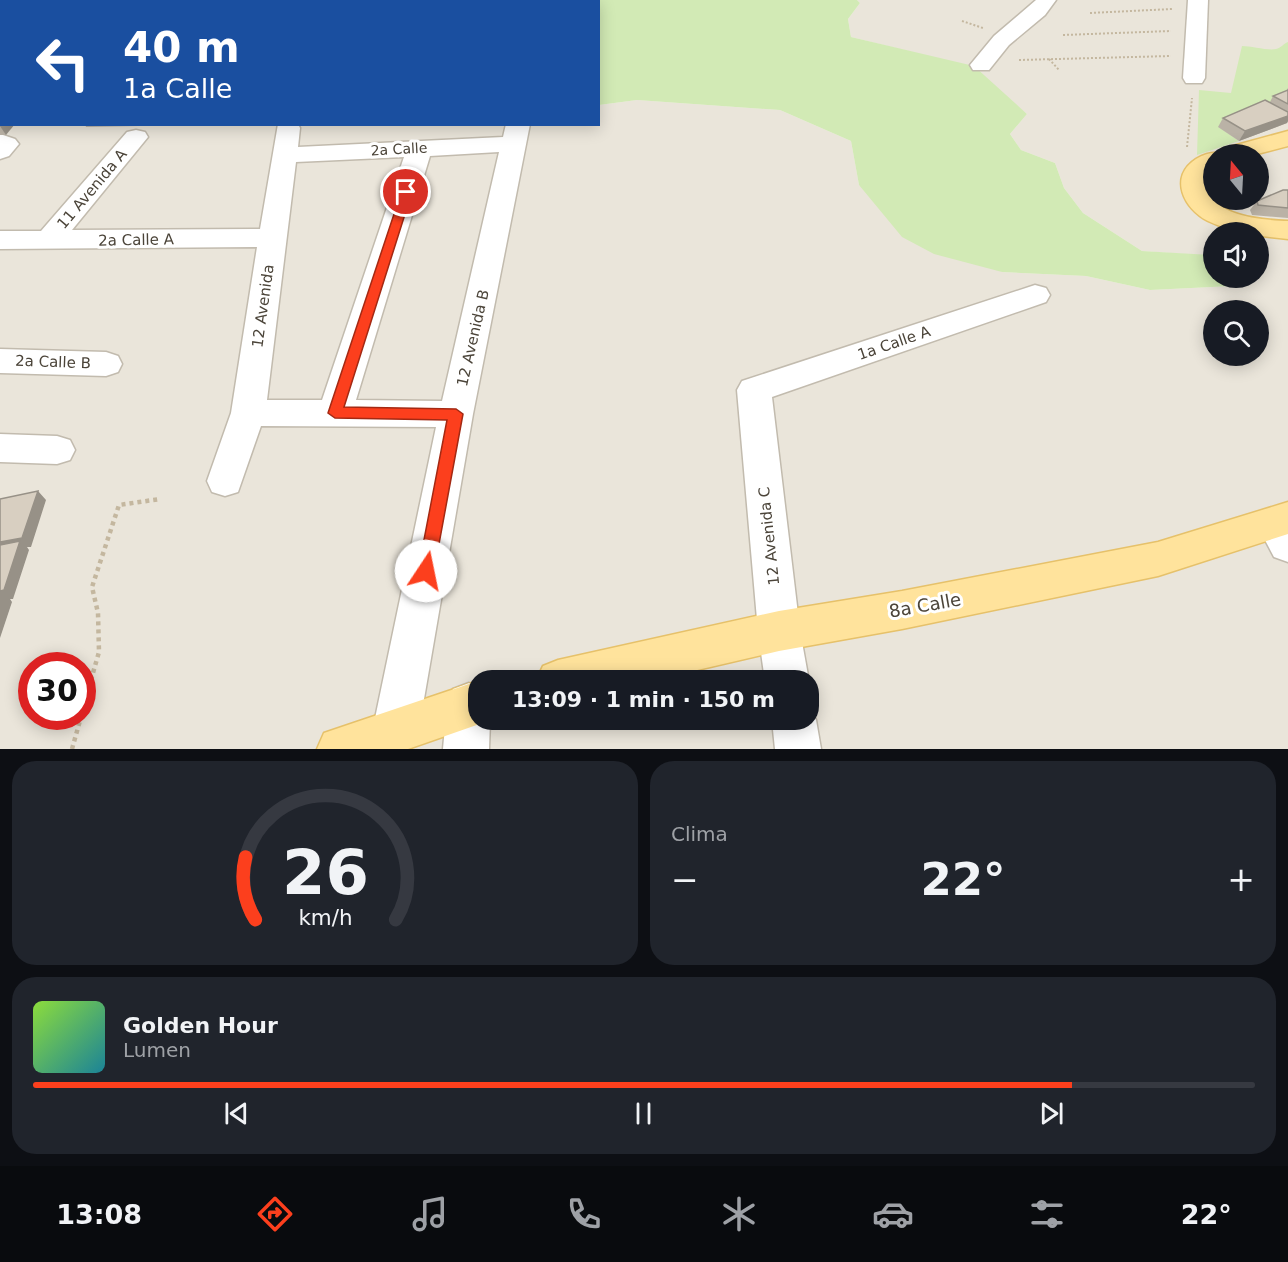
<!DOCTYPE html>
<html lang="es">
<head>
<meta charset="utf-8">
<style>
	:root { --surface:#171b24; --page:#20242c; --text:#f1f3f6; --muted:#9ea1a6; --line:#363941; --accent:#fc3f1d }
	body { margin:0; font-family:"DejaVu Sans",sans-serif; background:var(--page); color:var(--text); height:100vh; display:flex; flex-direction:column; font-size:22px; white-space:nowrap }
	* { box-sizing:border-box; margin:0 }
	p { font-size:20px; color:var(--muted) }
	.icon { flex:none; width:33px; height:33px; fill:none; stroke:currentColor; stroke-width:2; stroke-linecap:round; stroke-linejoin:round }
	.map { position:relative; height:749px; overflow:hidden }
	.side { display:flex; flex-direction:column; gap:12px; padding:12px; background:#0d0f14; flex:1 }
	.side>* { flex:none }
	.top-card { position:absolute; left:0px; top:0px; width:600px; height:126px; box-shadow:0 3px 15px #0003; background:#1a4fa0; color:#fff; overflow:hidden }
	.needle { width:39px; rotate:342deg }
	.controls { position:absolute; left:1203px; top:144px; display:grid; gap:12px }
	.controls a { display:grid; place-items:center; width:66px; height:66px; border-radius:50%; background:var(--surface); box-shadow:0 3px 15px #0003; font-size:30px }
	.speed { position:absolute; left:18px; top:652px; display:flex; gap:12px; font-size:30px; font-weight:700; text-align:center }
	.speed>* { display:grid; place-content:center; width:78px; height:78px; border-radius:50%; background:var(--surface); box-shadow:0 3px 15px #0003; line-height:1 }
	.speed .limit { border:9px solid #d22; background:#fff; color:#111 }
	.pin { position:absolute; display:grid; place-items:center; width:51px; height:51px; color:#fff; margin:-26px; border:3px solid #fff; border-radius:50%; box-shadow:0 2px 6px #0007 }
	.me { position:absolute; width:66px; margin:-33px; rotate:11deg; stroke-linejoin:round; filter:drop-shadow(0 0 4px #0008) }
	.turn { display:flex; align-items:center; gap:21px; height:126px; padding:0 24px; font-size:27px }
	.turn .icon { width:78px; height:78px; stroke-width:2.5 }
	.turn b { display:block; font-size:42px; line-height:51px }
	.big { font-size:45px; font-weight:700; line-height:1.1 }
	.side .tile { flex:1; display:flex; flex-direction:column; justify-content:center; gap:9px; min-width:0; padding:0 21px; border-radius:24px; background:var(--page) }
	.side .dial { align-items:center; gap:0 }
	.dial svg { height:156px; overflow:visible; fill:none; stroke:var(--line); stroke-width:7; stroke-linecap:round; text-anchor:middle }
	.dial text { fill:var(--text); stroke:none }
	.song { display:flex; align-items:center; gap:18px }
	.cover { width:72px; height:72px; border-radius:9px; background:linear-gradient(135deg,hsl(90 70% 55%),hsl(190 70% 35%)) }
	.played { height:6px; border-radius:3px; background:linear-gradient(90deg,var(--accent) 85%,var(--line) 85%) }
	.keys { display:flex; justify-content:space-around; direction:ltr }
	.heat { display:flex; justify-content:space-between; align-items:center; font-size:33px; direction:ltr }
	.side .tiles { flex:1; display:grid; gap:12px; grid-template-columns:1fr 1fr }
	.tile:last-child { grid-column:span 2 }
	.trip { position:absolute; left:468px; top:670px; width:351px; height:60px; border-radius:24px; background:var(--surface); box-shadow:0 3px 15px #0003; font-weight:700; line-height:60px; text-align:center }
	.tabs { display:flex; height:96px; justify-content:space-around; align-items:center; background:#090b0e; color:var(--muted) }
	.tabs .icon { width:42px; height:42px }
	.tabs .active { color:var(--accent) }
	.tabs b { font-size:27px; color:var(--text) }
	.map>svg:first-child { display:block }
	.residential { fill:#eae5da; fill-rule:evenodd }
	.green { fill:#d2eab5 }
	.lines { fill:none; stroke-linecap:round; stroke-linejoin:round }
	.minor-casing { stroke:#c2bbae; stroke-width:3 }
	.major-casing { stroke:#e6c16a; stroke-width:3 }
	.path-far1 { stroke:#c4b79f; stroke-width:2; stroke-dasharray:2 2; stroke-linecap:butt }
	.path { stroke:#c4b79f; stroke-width:4.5; stroke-dasharray:4 4; stroke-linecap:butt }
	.minor { fill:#fff; fill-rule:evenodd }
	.major { fill:#ffe39c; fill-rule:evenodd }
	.wall { fill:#bab2a6 }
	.shaded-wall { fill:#979187 }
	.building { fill:#d8cfc1; stroke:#979187; stroke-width:1.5 }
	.route { fill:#fc3f1d; stroke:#a42913; stroke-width:1.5 }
	.labels { text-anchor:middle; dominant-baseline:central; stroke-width:6; stroke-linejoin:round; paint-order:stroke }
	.far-street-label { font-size:14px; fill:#4b4439; stroke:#fff }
	.street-label { font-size:15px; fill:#4b4439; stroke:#fff }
	.near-street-label { font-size:18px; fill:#4b4439; stroke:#fff }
</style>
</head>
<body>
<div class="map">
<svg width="1288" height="749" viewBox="0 0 1288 749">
	<rect width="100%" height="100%" fill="#f6f3ec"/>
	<path class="residential" d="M0 0H421L2 2V124H598L599 105 637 100 780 110 851 141 859 185 1002 272 1086 276 1150 290 1233 286 1236 278H1258V232H1214L1213 256 1142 251 1083 213 1064 188 1055 163 1021 150 1010 134 1027 114 1008 98 928 56 851 37 848 19 860 3 857 0H1288V749H0ZM1214 154H1258V200H1214ZM1214 310H1258V356H1214ZM32 666H82V717H32ZM478 681H808V720H478Z"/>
	<g class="green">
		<polygon points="421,0 857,0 860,3 848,19 851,37 974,66 1027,114 1010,134 1021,150 1055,163 1064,188 1083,213 1142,251 1211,255 1213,256 1214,278 1236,278 1233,286 1150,290 1086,276 1002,272 934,254 902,237 859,185 851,141 780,110 637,100 599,105 598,2"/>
		<path d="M1288 42V97L1219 127 1239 141 1197 155 1199 90 1231 93 1242 46C1251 46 1269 51 1276 49 1281 48 1283 44 1288 42Z"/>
	</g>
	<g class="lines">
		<g class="minor-casing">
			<g id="minor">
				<polygon points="219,0 239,0 218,2"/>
				<polygon points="321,0 341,0 320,2"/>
				<polygon points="1036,0 1056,0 1045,15 1009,45 989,70 973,70 970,65 994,36"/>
				<polygon points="1188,0 1208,0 1205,78 1202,83 1186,83 1183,78"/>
				<path d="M278 124H298L300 128 298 147 503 137 506 124H530L473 414 419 728 412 744 400 749 380 744 373 728 436 427 261 426 238 492 225 496 212 492 207 481 231 413 257 247 0 249V231H41L127 132 136 130 145 132 148 137 72 230 260 229ZM499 152 442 401 356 400 430 156ZM404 157 322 400H267L296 162Z"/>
				<polygon points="0,134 15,139 19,144 9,156 0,159"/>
				<polygon points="1035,285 1046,288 1050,295 1046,302 772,397 800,631 809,681 765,681 758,631 737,390 742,381"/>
				<polygon points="0,349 106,352 118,356 122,364 118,372 106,376 0,373"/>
				<polygon points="0,434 57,436 70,440 75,450 70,460 57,464 0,462"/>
				<polygon points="1275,507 1288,511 1288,562 1274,557 1256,523 1262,511"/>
				<polygon points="469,683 478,687 478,720 490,720 489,749 443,749 447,705 453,689"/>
				<polygon points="808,704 816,720 821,749 775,749 772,720 808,720"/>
			</g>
		</g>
		<g class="major-casing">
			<g id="major">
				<path d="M1288 131V146L1257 154H1214V171C1208 175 1205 179 1207 186 1213 217 1263 220 1288 221V239L1262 236H1258V232C1241 232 1224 229 1208 221 1184 209 1168 177 1196 159 1203 155 1211 152 1219 153L1222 149Z"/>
				<polygon points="1288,502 1288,534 1158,576 902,629 779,651 650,681 536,681 543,666 558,660 779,611 902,591 1158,542"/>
				<polygon points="478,681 478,720 491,720 408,749 317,749 324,733"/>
			</g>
		</g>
		<g class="path-far1">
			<polyline points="1090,13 1172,9"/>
			<polyline points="962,21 983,28"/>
			<polyline points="1063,35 1171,31"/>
			<polyline points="1049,59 1059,70"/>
			<polyline points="1019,60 1171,56"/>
			<polyline points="1187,147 1192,98"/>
		</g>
		<g class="path">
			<polyline points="82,711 99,652 98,613 92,587 119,505 160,499"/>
			<polyline points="72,749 81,717"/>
		</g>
		<use href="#minor" class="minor"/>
		<use href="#major" class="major"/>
	</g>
	<g class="wall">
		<polygon points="2,21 2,42 0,42 0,22"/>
		<polygon points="2,68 2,96 0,96 0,70"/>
		<polygon points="1288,88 1288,121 1287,123 1239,141 1218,127 1223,118 1270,102 1273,96 1286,91"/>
		<polygon points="0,97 6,135 0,135"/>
		<polygon points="85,124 139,124 138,126 86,127"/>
		<polygon points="1288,190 1288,218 1252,215 1250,210 1257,201"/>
	</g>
	<g class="shaded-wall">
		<polygon points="209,0 218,0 217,2 208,2"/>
		<polygon points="1288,116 1288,121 1287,123 1239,141 1245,131"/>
		<polygon points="2,124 15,124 6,135 0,126"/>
		<polygon points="38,491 46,500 31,547 27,547 29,550 13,599 10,599 12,602 0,638 0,542"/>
	</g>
	<g class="building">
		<polygon points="21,0 104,0 103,2 20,2"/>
		<polygon points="126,0 166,0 164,2 124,2"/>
		<polygon points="170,0 209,0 208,2 169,2"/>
		<polygon points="231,0 270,0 269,2 230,2"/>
		<polygon points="333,0 374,0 373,2 333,2"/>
		<polygon points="2,21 2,33 0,33 0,22"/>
		<polygon points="2,68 2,86 0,86 0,70"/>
		<polygon points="1288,90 1288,104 1273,96"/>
		<polygon points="0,97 2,97 2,124 0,126"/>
		<polygon points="1265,100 1288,112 1288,116 1245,131 1223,118"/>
		<polygon points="1283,190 1288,190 1288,208 1258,205 1257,201"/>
		<polygon points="38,491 22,538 0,542 0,499"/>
		<polygon points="20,541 4,590 0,591 0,545"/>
	</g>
	<polygon class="route" points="402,190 412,192 344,407 456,409 463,414 434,571 432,576 426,578 420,576 418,571 447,420 335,418 328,413"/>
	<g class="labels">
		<g class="far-street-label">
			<text transform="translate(399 149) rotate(-3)">2a Calle</text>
		</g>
		<g class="street-label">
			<text transform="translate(92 189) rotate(-50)">11 Avenida A</text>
			<text transform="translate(136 240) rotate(-1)">2a Calle A</text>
			<text transform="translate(263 306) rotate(-82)">12 Avenida</text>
			<text transform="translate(473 338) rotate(-77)">12 Avenida B</text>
			<text transform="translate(894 343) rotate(-19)">1a Calle A</text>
			<text transform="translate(53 362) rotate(2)">2a Calle B</text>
			<text transform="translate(769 536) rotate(-96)">12 Avenida C</text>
		</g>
		<g class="near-street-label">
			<text transform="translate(925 605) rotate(-10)">8a Calle</text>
		</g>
	</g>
</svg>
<div class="controls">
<a><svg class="needle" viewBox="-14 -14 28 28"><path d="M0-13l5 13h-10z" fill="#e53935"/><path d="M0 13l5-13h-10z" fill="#9ea1a6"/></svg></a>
<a><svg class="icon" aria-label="sound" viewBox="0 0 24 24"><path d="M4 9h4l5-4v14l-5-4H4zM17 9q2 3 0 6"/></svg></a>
<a><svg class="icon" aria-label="search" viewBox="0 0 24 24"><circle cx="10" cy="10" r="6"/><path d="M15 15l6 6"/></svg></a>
</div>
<div class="speed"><div class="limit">30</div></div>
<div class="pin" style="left:406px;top:192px;background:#d93025"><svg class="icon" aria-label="arrive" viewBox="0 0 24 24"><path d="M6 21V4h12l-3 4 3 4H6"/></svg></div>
<svg class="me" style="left:426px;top:571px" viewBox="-20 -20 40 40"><circle r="19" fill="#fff"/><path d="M0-13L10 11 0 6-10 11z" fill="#fc3f1d"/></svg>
<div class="trip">13:09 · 1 min · 150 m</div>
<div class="top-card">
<div class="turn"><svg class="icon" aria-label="left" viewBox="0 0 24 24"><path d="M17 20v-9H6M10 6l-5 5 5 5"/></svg><div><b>40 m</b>1a Calle</div></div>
</div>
</div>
<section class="side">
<div class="tiles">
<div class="tile dial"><svg viewBox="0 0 100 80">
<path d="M14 69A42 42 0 1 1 86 69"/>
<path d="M14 69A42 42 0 0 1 9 37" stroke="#fc3f1d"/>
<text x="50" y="56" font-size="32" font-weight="700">26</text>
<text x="50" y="72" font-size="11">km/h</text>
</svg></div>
<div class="tile"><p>Clima</p>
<div class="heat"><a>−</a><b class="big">22°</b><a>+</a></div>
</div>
<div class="tile">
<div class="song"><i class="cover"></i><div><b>Golden Hour</b><p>Lumen</p></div></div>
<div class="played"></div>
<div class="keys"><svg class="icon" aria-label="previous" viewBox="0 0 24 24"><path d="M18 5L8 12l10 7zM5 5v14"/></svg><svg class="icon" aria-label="pause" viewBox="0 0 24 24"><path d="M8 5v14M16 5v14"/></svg><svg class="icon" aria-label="next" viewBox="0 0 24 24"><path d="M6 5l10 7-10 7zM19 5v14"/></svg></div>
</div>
</div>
</section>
<nav class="tabs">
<b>13:08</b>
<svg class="icon active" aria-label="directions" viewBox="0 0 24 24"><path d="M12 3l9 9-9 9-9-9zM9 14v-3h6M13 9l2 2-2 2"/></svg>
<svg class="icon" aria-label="music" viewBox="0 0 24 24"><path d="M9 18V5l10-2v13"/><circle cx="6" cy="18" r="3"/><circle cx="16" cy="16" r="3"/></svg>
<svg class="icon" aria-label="phone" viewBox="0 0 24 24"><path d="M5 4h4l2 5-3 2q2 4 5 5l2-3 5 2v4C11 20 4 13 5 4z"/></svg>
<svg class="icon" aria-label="climate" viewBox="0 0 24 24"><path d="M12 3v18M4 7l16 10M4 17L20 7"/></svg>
<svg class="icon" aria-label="car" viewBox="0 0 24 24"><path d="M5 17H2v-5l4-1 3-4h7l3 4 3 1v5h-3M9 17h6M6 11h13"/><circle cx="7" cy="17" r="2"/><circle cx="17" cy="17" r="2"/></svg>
<svg class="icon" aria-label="filters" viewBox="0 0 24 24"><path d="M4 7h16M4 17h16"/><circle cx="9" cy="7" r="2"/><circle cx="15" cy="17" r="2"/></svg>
<b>22°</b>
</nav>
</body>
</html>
